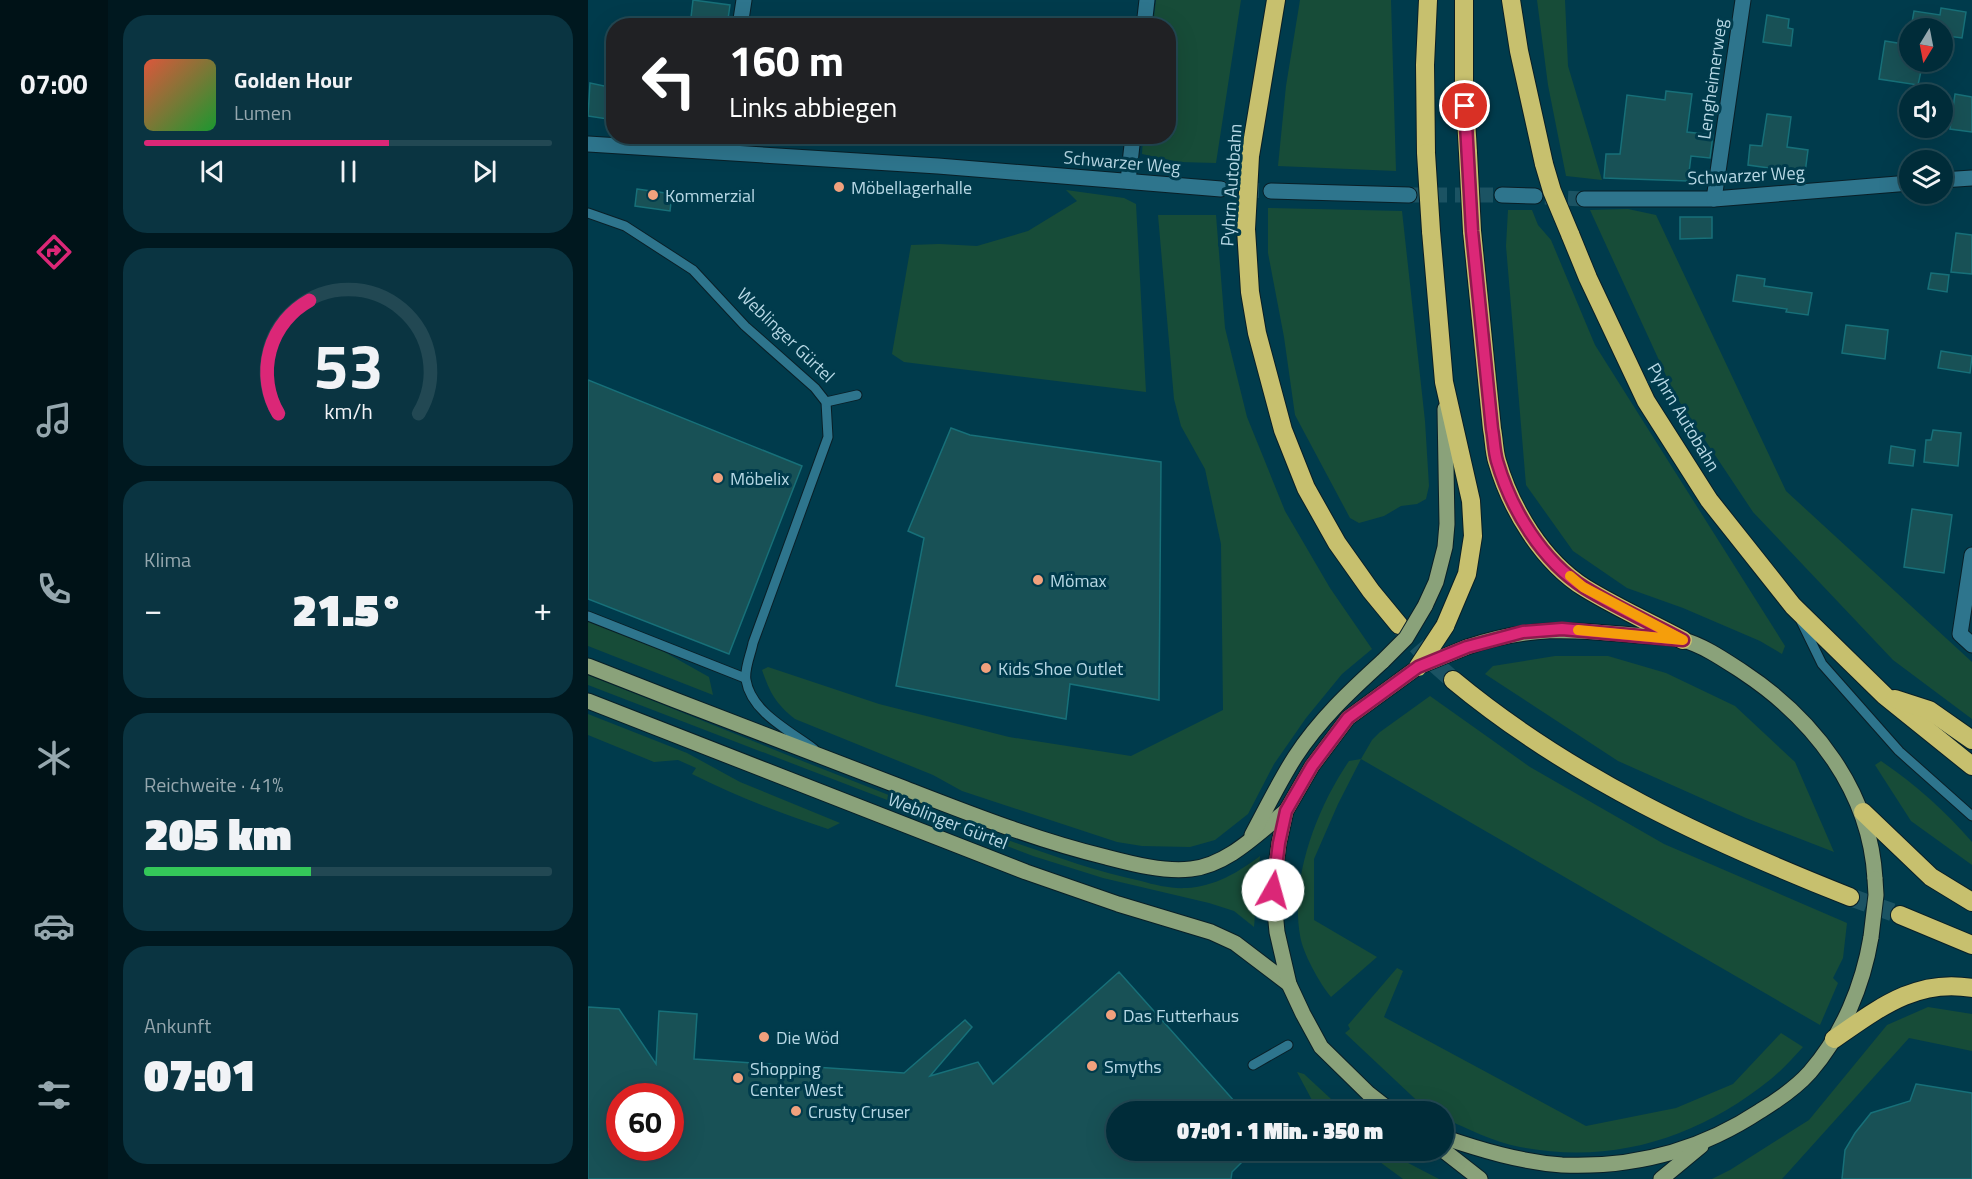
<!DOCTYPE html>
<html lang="de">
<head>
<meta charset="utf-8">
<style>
	:root { --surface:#002c39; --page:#0a3441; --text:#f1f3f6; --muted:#95a7ae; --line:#224853; --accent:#db2777 }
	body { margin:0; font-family:"Titillium Web",sans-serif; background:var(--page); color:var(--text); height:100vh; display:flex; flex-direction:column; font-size:22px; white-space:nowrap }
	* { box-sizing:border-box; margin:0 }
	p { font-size:20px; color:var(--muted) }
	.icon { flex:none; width:33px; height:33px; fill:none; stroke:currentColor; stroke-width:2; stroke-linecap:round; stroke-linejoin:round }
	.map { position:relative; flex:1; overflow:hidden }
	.side { display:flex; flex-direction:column; gap:15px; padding:15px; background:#00181f; width:480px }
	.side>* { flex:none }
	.hud { position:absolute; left:18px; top:18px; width:570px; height:126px; border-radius:24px; box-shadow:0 6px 24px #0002,0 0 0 2px var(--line); background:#202124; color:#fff; overflow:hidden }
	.needle { width:39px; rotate:190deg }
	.controls { position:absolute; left:1311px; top:18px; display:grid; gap:12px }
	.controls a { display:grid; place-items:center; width:54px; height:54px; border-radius:50%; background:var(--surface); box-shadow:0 6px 24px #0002,0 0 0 2px var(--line); font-size:30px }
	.speed { position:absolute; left:18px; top:1083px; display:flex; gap:12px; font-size:30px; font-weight:700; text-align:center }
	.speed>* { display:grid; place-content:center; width:78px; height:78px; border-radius:50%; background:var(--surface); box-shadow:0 6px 24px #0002,0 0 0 2px var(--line); line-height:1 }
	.speed .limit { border:9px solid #d22; background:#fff; color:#111 }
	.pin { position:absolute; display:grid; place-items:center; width:51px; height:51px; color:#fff; margin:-26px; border:3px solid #fff; border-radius:50%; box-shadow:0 2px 6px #0007 }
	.me { position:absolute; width:66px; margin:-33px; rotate:7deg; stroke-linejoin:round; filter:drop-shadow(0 0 4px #0008) }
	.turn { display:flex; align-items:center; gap:21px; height:126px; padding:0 24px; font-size:27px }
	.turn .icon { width:78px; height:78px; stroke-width:2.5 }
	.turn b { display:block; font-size:42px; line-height:51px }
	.big { font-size:45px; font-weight:800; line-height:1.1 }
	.side .card { flex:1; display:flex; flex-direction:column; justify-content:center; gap:9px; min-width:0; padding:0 21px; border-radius:24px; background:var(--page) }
	.side .dial { align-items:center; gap:0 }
	.dial svg { height:156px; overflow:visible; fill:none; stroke:var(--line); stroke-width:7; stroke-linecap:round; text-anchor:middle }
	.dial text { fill:var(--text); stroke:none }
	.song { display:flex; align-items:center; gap:18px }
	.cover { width:72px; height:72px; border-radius:9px; background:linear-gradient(135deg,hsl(10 70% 55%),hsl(130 70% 35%)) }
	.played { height:6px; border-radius:3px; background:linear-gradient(90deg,var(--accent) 60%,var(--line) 60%) }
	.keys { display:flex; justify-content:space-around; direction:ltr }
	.heat { display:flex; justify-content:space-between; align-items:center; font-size:33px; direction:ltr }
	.charge { height:9px; border-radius:4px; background:linear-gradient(90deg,#34c759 41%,var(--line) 0) }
	.trip { position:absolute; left:518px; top:1101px; width:348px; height:60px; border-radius:30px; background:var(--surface); box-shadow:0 6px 24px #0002,0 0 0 2px var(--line); font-weight:800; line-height:60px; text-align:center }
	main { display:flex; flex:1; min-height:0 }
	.tab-bar { display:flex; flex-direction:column; width:108px; justify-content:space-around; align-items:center; background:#001217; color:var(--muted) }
	.tab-bar .icon { width:42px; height:42px }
	.tab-bar .current { color:var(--accent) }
	.tab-bar b { font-size:27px; color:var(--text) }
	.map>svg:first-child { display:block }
	.green { fill:#174c38 }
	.building { fill:#185156; stroke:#177079; stroke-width:1.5; fill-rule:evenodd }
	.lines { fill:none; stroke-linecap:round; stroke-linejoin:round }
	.minor-tunnel { stroke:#1b5363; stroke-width:15; stroke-dasharray:15 8; stroke-linecap:butt }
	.motorway-tunnel { stroke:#1b5363; stroke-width:18; stroke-dasharray:18 9; stroke-linecap:butt }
	.service-casing { stroke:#091f27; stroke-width:11 }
	.minor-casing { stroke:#091f27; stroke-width:17 }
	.primary-casing { stroke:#091f27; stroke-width:17 }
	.motorway-casing { stroke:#091f27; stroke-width:20 }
	.service { stroke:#2e758d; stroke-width:9 }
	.minor { stroke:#2e758d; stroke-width:15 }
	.primary { stroke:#8aa27a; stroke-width:15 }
	.motorway { stroke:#c7c06e; stroke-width:18 }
	.primary-bridge-casing { stroke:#091f27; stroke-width:17; stroke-linecap:butt }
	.motorway-bridge-casing { stroke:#091f27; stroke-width:20; stroke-linecap:butt }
	.primary-bridge { stroke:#8aa27a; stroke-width:15 }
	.motorway-bridge { stroke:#c7c06e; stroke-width:18 }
	.route-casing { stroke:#8e194d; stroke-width:15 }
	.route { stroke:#db2777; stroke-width:10 }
	.slow { stroke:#f59e0b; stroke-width:10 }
	.poi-dot { fill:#f1a17d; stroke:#003b4c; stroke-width:2 }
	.labels { text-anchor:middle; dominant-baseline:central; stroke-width:6; stroke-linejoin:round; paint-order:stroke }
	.street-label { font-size:18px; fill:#b7d8e5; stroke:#003b4c }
	.poi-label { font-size:18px; fill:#b7d8e5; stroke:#003b4c; text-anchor:start }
</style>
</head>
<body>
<main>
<nav class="tab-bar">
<b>07:00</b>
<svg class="icon current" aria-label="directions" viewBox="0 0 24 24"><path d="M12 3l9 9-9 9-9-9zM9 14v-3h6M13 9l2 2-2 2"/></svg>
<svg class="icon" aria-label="music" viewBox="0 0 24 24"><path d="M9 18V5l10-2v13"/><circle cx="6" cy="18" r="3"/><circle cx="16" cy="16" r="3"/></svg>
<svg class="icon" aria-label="phone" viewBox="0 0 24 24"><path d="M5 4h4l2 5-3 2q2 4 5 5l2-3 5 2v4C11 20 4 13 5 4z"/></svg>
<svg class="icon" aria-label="climate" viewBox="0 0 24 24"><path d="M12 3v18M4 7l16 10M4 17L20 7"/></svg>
<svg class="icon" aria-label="car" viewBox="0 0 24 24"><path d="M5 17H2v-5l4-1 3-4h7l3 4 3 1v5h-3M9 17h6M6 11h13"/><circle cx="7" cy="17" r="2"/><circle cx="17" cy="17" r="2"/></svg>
<svg class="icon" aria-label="filters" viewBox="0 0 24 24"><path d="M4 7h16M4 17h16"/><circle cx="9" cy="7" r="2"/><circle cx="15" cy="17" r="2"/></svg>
</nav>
<section class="side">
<div class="card">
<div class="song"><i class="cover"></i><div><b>Golden Hour</b><p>Lumen</p></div></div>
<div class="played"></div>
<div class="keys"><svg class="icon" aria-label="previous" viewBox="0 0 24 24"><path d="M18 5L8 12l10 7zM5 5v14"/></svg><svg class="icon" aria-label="pause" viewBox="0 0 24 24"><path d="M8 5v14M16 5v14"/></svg><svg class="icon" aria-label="next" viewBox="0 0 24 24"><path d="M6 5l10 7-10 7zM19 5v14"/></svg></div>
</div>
<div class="card dial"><svg viewBox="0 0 100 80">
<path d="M14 69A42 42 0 1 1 86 69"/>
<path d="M14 69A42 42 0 0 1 30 11" stroke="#db2777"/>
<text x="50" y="56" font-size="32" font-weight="700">53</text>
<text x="50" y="72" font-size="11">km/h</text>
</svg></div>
<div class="card"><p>Klima</p>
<div class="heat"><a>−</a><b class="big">21.5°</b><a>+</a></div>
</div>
<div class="card"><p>Reichweite · 41%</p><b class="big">205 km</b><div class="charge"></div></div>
<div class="card"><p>Ankunft</p><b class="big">07:01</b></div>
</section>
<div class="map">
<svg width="1384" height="1179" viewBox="0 0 1384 1179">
	<rect width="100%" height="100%" fill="#003b4c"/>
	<g class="green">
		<polygon points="568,0 653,0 628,163 591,162 554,154 555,137 580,136 580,26 565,25"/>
		<polygon points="712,0 803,0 808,171 690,166 698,86"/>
		<polygon points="949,0 977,0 980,66 1014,180 978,176 960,85"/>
		<polygon points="478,190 536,198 548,204 558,392 316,362 304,354 323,245 351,244 389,246 440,231 489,201"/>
		<polygon points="680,208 814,211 837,421 841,486 838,499 829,504 813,506 796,516 771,523 762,518 707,415 696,337 680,253"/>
		<polygon points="1040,209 1068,215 1198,491 1384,662 1384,719 1305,660 1165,512 1087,395 1002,210"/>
		<polygon points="920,210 944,210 950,225 963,240 1007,345 1197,646 1194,654 1172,641 1095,608 1039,588 985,551 938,485 918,246"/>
		<path d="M570 215H628L637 328 659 417 697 511 742 588 784 649 754 674 718 718 686 764 660 814 627 840 602 847 554 846 529 842 374 791 345 775 207 719C188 704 182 693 174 670L180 667 291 704 421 737 543 756 635 710 633 544 617 469 593 426 586 399Z"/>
		<polygon points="0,621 73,650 121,677 125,695 0,646"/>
		<polygon points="967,656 1020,656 1078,673 1147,706 1207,762 1246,852 1158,818 1030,761 897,674 905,666"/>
		<path d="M0 675C142 731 284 791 428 843 469 857 510 872 553 881 567 885 584 889 598 888 626 887 651 872 672 856L666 927 646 911 621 903 515 878 445 856 0 685Z"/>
		<path d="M842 696 942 767 1076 844 1259 923 1255 958 1245 978 1250 983 1232 1025 773 759 750 804 726 859V920L789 957 743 997C732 984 714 952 712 935 702 878 729 808 761 761L773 759 784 740 792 732Z"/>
		<path d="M0 714 99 753 152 782 252 823 240 829C193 813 149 797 104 774L108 768 90 760 66 762 0 735Z"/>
		<path d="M1293 761C1327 784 1357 811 1384 842V865L1323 821 1287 765Z"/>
		<path d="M809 968 815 971 796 1017 998 1126 1088 1108 1145 1084 1193 1033 1215 1047C1205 1058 1194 1070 1183 1079 1110 1138 1025 1165 932 1147 905 1142 879 1128 855 1118V1112L840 1111 757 1033 762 1029 760 1025Z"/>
		<polygon points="1340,1007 1384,1014 1384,1051 1321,1038 1194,1179 1124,1179 1142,1170 1221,1120 1299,1025"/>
		<polygon points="709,1072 716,1074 756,1111 735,1111 725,1102"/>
		<polygon points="777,1151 797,1151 851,1179 815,1179"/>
	</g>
	<g class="building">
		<polygon points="105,0 142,5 139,26 102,26"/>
		<polygon points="1353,8 1378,12 1374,38 1360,36 1359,43 1354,42 1354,28 1323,28 1326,11 1352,15"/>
		<polygon points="1179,15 1201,19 1200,28 1205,29 1203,46 1175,42"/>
		<polygon points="1297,41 1322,45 1322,62 1335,62 1330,85 1291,79"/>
		<polygon points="2,83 26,88 26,120 0,116"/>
		<polygon points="1078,91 1104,94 1099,132 1125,135 1122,158 1103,156 1100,181 1016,178 1018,154 1032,154 1039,95 1077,100"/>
		<polygon points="1367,94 1384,97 1384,132 1362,129"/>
		<polygon points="1179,114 1203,117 1199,147 1220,150 1217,173 1160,165 1162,145 1174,146"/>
		<polygon points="49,189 84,194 82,211 47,206"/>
		<polygon points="1092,217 1124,217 1124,238 1092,239"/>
		<polygon points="1368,233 1384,235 1384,274 1363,272"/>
		<polygon points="1343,273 1361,275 1359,292 1340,289"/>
		<polygon points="1149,275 1177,279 1176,286 1224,293 1220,315 1198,312 1199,309 1145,301"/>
		<polygon points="1258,325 1300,330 1297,359 1254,353"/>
		<polygon points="1353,351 1384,356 1382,373 1350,368"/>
		<polygon points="0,380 214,466 141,654 0,599"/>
		<polygon points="363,428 382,435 573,462 571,700 482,684 478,719 308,686 336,538 320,531"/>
		<polygon points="1345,430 1373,433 1370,466 1336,462 1338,440 1343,440"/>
		<polygon points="1303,446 1327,450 1325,466 1301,463"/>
		<polygon points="1324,509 1364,515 1356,573 1316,567"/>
		<path d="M531 972 656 1112H528V1150H666L644 1172 643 1179H0V1007L31 1009 68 1064 71 1011 109 1014 106 1059 316 1073 377 1020 384 1027 342 1076 390 1062 405 1084ZM32 1096H82V1148H32Z"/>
		<polygon points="1328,1084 1384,1093 1384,1179 1254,1179 1257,1150 1267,1133 1283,1113 1322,1101"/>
	</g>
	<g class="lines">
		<g class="minor-tunnel">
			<polyline points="633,189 683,191"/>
			<polyline points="821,195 914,195"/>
			<polyline points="957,197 996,199"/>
		</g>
		<g class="motorway-tunnel">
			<polyline points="811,625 839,657 865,680"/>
			<polyline points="1262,897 1312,915"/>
		</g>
		<g class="service-casing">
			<g id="service">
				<path d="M0 213 37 226 105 270 157 326 227 388 238 402 240 437 165 643C163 654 156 669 158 680 163 712 202 731 226 749"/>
				<polyline points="238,402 269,395"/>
				<polyline points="0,616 157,678"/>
				<polyline points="1213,621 1234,664 1311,751 1384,816"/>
				<polyline points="665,1065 700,1045"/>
			</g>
		</g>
		<g class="minor-casing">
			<g id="minor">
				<polyline points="152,26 156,0"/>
				<polyline points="556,26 559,0"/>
				<polyline points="0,144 350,166 633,189"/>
				<polyline points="1354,180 1384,178"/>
				<polyline points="540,181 545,136"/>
				<polyline points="683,191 821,195"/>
				<polyline points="914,195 947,196"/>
				<polyline points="996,199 1126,199 1322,183"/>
				<polyline points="1126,199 1155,0"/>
				<polyline points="1384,555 1372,634 1384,645"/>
			</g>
		</g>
		<g class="primary-casing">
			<g id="primary">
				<polyline points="837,606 848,582 857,547 859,524 857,409"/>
				<path d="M879 647C941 626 982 629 1045 635 1061 637 1080 636 1095 640 1115 645 1138 661 1155 672 1226 719 1282 791 1287 879"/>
				<path d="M0 666C104 707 208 747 313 787 380 813 448 840 518 857 545 864 575 872 603 869 640 865 670 833 698 811"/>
				<polyline points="0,701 438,872 530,904 623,932 647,943 701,984"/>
				<path d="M664 835C678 809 691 782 707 757 731 720 762 691 795 661"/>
				<polyline points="804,1112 781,1094 733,1047 715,1014 701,984 689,932 685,890 691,843 698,811 724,766 760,718 830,667"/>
				<path d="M855 1137C893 1150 933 1162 974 1165 1045 1168 1113 1150 1172 1111 1190 1100 1208 1088 1222 1072 1255 1034 1275 985 1283 937"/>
				<polyline points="855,1150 892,1179"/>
				<polyline points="1073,1179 1113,1146"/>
			</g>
		</g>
		<g class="motorway-casing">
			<g id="motorway">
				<polyline points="876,0 876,83 880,153"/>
				<polyline points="923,0 931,51 956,164"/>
				<polyline points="838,153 837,65 840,0"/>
				<polyline points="662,156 688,0"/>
				<polyline points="658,229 662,292 669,333 695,430 718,488 749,543 783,591 811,625"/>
				<polyline points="843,231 856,382 883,501 885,536 879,574 857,626"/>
				<path d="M884 231 904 429C906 439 906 451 909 461 923 509 954 561 997 588 1028 607 1063 623 1095 640"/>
				<polyline points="982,234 1000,278 1058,401 1121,500 1205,606 1297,696 1384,766"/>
				<path d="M865 680C983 778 1121 841 1262 897"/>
				<polyline points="1307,699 1341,710 1384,740"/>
				<polyline points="1275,812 1343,877 1384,902"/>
				<polyline points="1312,915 1384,945"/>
				<path d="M1246 1039C1290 1009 1328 978 1384 988"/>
			</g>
		</g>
		<use href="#service" class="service"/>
		<use href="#minor" class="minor"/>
		<use href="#primary" class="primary"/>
		<use href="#motorway" class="motorway"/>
		<g class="primary-bridge-casing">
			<g id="primary-bridge">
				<polyline points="795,661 818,638 837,606"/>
				<polyline points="830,667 879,647"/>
				<polyline points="1283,937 1288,895 1287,879"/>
			</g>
		</g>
		<g class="motorway-bridge-casing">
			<g id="motorway-bridge">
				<polyline points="838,153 843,231"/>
				<polyline points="880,153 884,231"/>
				<polyline points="956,164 964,191 982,234"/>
				<polyline points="658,229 662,156"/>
				<polyline points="830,667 857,626"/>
			</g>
		</g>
		<use href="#primary-bridge" class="primary-bridge"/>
		<use href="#motorway-bridge" class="motorway-bridge"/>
	</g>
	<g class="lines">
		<g class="route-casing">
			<path id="route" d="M685 890 691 843 698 811 724 766 760 718 830 667 879 647 935 632 974 629 1095 640C1063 623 1028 607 997 588 954 561 923 509 909 461 906 451 906 439 904 429L884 231 877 106"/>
		</g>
		<use href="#route" class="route"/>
		<polyline class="slow" points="982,576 995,587 1095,640 990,630"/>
	</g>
	<g class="poi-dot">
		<circle cx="251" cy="187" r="6"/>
		<circle cx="65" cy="195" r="6"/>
		<circle cx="130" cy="478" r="6"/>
		<circle cx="450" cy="580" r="6"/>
		<circle cx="398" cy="668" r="6"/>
		<circle cx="523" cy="1015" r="6"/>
		<circle cx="176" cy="1037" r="6"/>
		<circle cx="504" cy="1066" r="6"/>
		<circle cx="150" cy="1078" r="6"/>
		<circle cx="208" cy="1111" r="6"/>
	</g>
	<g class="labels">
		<g class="street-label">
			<text transform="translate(1124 79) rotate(-82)">Lengheimerweg</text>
			<text transform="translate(534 162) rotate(5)">Schwarzer Weg</text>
			<text transform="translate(1158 175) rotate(-3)">Schwarzer Weg</text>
			<text transform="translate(643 185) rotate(-86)">Pyhrn Autobahn</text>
			<text transform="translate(198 335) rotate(44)">Weblinger Gürtel</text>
			<text transform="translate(1096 417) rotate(59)">Pyhrn Autobahn</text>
			<text transform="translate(360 821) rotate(21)">Weblinger Gürtel</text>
		</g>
		<g class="poi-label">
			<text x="263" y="187">Möbellagerhalle</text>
			<text x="77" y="195">Kommerzial</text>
			<text x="142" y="478">Möbelix</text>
			<text x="462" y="580">Mömax</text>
			<text x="410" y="668">Kids Shoe Outlet</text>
			<text x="535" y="1015">Das Futterhaus</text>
			<text x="188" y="1037">Die Wöd</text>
			<text x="516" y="1066">Smyths</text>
			<text x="162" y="1068">Shopping<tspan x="162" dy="21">Center West</tspan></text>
			<text x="220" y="1111">Crusty Cruser</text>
		</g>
	</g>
</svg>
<div class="controls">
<a><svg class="needle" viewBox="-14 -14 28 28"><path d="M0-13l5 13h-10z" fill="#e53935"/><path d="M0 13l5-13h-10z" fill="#95a7ae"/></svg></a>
<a><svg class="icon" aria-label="sound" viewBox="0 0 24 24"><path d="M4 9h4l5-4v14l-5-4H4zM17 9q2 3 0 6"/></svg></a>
<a><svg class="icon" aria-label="layers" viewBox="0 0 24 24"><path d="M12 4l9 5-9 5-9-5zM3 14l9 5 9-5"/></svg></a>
</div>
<div class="speed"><div class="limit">60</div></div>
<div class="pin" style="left:877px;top:106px;background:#d93025"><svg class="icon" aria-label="arrive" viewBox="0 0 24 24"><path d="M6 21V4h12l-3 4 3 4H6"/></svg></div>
<svg class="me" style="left:685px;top:890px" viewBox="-20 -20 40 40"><circle r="19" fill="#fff"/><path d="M0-13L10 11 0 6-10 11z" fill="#db2777"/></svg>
<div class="trip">07:01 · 1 Min. · 350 m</div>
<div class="hud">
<div class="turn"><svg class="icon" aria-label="left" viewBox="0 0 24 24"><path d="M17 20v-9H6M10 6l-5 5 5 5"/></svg><div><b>160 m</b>Links abbiegen</div></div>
</div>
</div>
</main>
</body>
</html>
